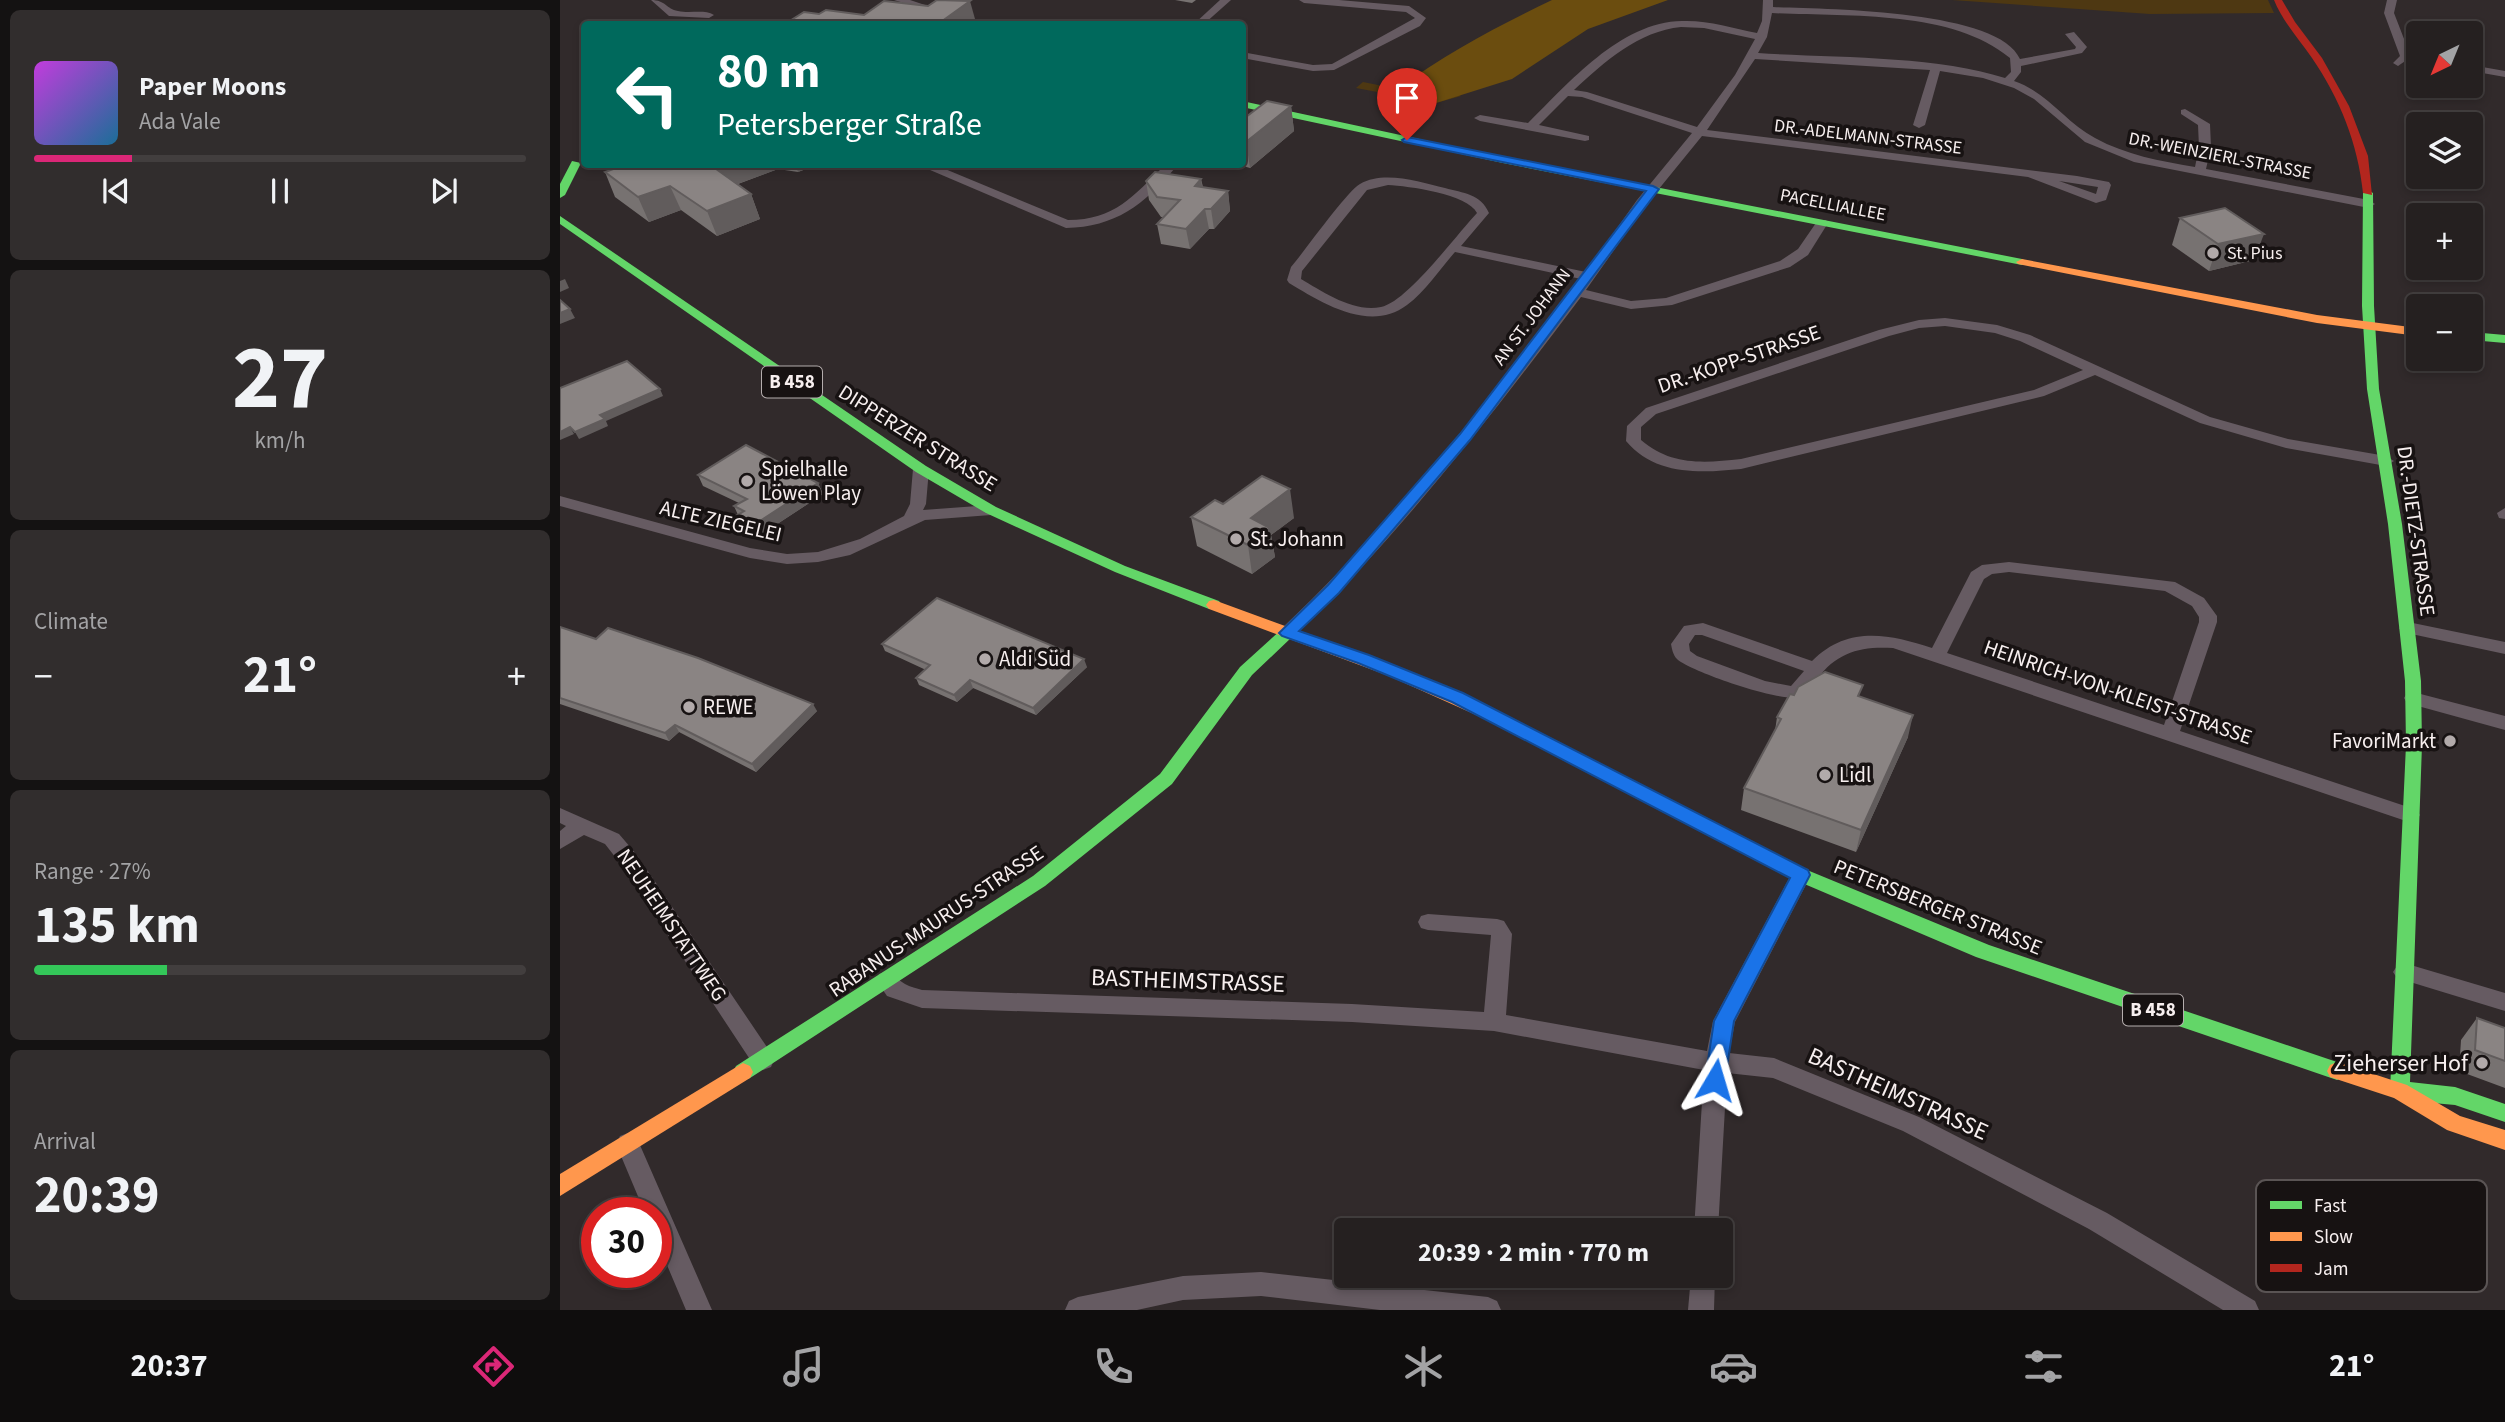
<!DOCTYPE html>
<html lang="en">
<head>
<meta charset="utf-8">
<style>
	:root { --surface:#252020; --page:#312d2d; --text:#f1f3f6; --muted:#a3a3a5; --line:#423e3e; --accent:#db2777 }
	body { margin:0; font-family:"Source Sans 3",sans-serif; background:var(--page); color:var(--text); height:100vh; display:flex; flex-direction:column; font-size:26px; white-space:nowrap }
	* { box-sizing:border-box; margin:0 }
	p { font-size:23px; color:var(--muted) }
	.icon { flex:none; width:38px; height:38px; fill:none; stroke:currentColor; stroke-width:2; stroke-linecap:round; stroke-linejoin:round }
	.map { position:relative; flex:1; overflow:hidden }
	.drawer { display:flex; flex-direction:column; gap:10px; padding:10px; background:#141212; width:560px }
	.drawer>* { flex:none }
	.banner { position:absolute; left:21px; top:21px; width:665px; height:147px; border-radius:7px; box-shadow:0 4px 10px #0003,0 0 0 2px var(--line); background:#00695c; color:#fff; overflow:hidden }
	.needle { width:46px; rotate:223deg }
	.controls { position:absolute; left:1846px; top:21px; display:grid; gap:14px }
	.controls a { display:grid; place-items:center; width:77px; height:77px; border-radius:7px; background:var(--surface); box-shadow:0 4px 10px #0003,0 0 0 2px var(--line); font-size:35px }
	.speed { position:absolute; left:21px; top:1197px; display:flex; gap:14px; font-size:35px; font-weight:700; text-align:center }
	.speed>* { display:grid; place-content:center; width:91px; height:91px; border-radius:50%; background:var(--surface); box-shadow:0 4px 10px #0003,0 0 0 2px var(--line); line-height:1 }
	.speed .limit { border:10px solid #d22; background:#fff; color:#111 }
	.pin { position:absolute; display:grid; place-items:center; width:60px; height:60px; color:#fff; margin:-72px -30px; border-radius:50% 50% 50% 0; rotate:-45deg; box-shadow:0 0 7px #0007 }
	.pin .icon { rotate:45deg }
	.me { position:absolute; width:77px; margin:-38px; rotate:7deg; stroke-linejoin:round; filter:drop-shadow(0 0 5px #0008) }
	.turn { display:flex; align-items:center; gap:24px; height:147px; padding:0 21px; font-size:32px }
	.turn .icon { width:91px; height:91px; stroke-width:2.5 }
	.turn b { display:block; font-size:49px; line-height:60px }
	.big { font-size:52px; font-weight:700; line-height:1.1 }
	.drawer .card { flex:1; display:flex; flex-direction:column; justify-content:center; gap:10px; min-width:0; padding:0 24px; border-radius:10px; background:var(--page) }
	.drawer .dial { align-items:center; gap:0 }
	.dial b { font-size:91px; line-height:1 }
	.song { display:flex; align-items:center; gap:21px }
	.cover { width:84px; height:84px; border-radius:10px; background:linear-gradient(135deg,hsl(290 70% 55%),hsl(200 70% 35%)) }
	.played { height:7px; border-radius:4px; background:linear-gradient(90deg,var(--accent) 20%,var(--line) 20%) }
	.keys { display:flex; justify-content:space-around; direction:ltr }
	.heat { display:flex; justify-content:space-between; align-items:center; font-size:38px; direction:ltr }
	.charge { height:10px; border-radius:5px; background:linear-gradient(90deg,#34c759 27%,var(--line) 0) }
	.trip { position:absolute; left:774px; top:1218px; width:399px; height:70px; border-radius:7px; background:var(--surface); box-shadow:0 4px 10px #0003,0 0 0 2px var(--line); font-weight:700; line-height:70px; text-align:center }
	.menu { display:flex; height:112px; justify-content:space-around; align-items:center; background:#0f0d0d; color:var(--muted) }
	.menu .icon { width:49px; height:49px }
	.menu .current { color:var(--accent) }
	.menu b { font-size:32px; color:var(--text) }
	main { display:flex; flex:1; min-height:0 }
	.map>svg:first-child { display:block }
	.green { fill:#4e3812 }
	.forest { fill:#6b4d0f }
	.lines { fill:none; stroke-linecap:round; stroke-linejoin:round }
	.street { fill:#665b62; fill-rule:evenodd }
	.fast { fill:#63d668; fill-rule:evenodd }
	.slow { fill:#ff974d; fill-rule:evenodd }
	.jam { fill:#b3261e; fill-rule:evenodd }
	.wall { fill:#777271 }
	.shaded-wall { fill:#615c5c }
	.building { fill:#8a8483; stroke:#615c5c; stroke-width:2 }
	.route { fill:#1a73e8; stroke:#114b97; stroke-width:2 }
	.poi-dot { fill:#b2aaaa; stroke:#171212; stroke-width:2.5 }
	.labels { text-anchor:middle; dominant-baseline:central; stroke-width:7; stroke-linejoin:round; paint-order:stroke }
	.far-street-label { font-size:18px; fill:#f7efef; stroke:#171212 }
	.far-poi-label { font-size:18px; fill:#f7efef; stroke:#171212; text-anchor:start }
	.shield { fill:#171212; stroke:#b4adad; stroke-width:2 }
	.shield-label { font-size:19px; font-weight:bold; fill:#f7efef }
	.street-label { font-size:21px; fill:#f7efef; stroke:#171212 }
	.poi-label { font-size:21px; fill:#f7efef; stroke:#171212; text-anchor:start }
	.near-street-label { font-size:24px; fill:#f7efef; stroke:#171212 }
	.near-poi-label { font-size:24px; fill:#f7efef; stroke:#171212; text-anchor:end }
	.key { fill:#171212; stroke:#5a5454; stroke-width:2 }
	.key-label { font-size:19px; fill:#f7efef }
</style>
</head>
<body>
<main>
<section class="drawer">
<div class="card">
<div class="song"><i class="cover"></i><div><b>Paper Moons</b><p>Ada Vale</p></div></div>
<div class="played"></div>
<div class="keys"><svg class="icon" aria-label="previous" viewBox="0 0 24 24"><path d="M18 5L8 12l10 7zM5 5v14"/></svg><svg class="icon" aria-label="pause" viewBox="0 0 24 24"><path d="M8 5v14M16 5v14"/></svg><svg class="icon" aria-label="next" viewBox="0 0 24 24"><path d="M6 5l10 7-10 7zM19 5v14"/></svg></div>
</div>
<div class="card dial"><b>27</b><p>km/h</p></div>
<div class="card"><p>Climate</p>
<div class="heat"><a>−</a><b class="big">21°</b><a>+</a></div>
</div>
<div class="card"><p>Range · 27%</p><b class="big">135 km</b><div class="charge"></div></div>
<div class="card"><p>Arrival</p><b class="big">20:39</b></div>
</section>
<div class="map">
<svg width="1945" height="1310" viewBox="0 0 1945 1310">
	<rect width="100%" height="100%" fill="#312a2b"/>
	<g class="green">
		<polygon points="1392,0 1708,0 1714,13 1590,14"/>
		<polygon points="862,71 901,96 876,103 796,88 803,82 838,89"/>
	</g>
	<path class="forest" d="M992 0H1108L1028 29 952 79 876 103 838 89C886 53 938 26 992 0Z"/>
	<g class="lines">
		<g class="street">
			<path d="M91 0C106 0 106 9 118 11 130 14 144 9 154 15L149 18 109 16Z"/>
			<polygon points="334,0 350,0 380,10 375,13"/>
			<polygon points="660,0 671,0 644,24 634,24"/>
			<polygon points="739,0 779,0 849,6 866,18 860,26 774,70 753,71 682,58 682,52 753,65 772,64 855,18 846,12 744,3"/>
			<path d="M1203 0H1213V7C1262 9 1439 9 1460 59L1515 49 1516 47 1505 34 1514 32 1527 47 1522 53 1461 66V72L1454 81C1487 92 1505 122 1535 138 1566 155 1600 161 1635 167L1639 147 1638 125 1621 114V110L1625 109 1650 124 1651 147 1646 169 1809 200 1815 204 1809 208 1574 162 1525 142 1474 99 1454 88 1423 78 1380 71 1365 125 1359 128 1353 125 1370 70 1195 59 1147 130 1517 176 1549 182 1551 185 1546 200 1536 203 1468 177 1142 136 1085 206 1026 290 1071 301 1106 298 1220 261 1238 249 1258 220H1266L1268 223 1248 255 1230 267 1112 305 1071 309 1021 297C932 415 840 535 733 637H721L718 633 721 629C833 524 928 400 1021 279L895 252C879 270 866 291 847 305 810 333 762 303 729 283L727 280 731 267C744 252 787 191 800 184 824 170 860 182 885 188 903 193 921 194 929 213L901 246 1026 272 1077 200 1132 133 1022 97 1008 96 979 125 1029 136V140L1025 141 920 121 914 118 920 115 968 123C1009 83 1060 22 1122 21 1148 20 1172 28 1197 33L1202 21ZM1212 13C1285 17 1391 9 1450 58L1451 72 1445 78C1375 55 1274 58 1198 53L1207 37ZM1121 27 1144 28 1195 39 1175 75 1137 127 1027 92 1014 90C1044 62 1079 31 1121 27ZM1499 181 1538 187 1536 194ZM828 185C848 186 908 194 917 213 897 234 847 302 821 307 794 313 763 292 741 279L742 271 807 190Z"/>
			<polygon points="1827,0 1837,0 1834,13 1851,57 1838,66 1833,63 1840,56 1824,13"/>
			<polygon points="1911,65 1945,71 1945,77 1911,71"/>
			<path d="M356 164H373L508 220C555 220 573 196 605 165L615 168C584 205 555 227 506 228Z"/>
			<path d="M1385 318 1437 325 1470 335 1650 417 1728 439 1826 456 1834 461 1826 466 1726 448 1640 423 1535 375 1484 396 1181 469C1141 473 1095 476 1066 441L1067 426 1086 408 1319 330 1359 320ZM1385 326 1435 333 1460 341 1523 370 1474 390 1181 459C1144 463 1111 466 1081 440V427L1096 414 1329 336 1359 328Z"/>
			<polygon points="361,464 369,469 366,504 363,510 431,505 439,510 431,515 365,520 290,555 258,562 227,564 190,558 0,506 0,496 190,548 227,554 258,552 300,539 344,516 350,504 353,469"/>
			<polygon points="1945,508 1945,519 1939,518 1937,513"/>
			<path d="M1449 562 1615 582 1644 598 1657 616V622L1620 731 1857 810 1860 815 1857 820 1850 822 1843 820 1333 648C1301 646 1277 652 1257 679 1252 686 1248 694 1239 697 1222 703 1129 671 1117 659 1113 655 1112 649 1111 644L1124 626 1143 623 1252 661C1288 625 1329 634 1372 648L1411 572 1422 565ZM1449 572 1605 591 1632 606 1639 617V622L1604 725 1387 653 1424 579 1432 574ZM1135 635H1142L1244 671 1231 686 1205 681 1137 656 1130 651 1129 644Z"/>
			<polygon points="1848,622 1945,642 1945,654 1842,632 1839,628"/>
			<polygon points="1853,692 1945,716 1945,730 1847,703 1844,698 1847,693"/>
			<polygon points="0,808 59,834 77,855 211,1053 214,1060 211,1067 203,1070 195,1067 63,867 45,844 24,835 0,849 0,831 6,826 0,823"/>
			<path d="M1241 867 1248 869 1251 875 1175 1022 1169 1053 1214 1058 1359 1117 1547 1213 1695 1301 1699 1310H1663L1529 1229 1343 1131 1213 1078 1167 1073 1158 1230H1134L1144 1070 934 1031 792 1022 362 1008 327 996 316 980 319 974C334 969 334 978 345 984 350 987 357 988 362 990L792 1004 924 1012 931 935 868 930 861 928 858 922 861 916 868 914 937 919 944 921 952 934 946 1015 1147 1051 1153 1021 1234 869Z"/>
			<polygon points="1844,963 1945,993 1945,1011 1837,978 1833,972 1837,966"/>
			<polygon points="68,1133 76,1136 152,1310 126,1310 96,1239 96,1213 85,1213 56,1144 60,1136"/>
			<polygon points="701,1272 928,1297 937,1301 941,1310 820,1310 701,1296 623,1300 577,1310 505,1310 509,1301 518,1297 623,1276"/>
			<polygon points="1131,1276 1155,1276 1154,1310 1128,1310"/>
		</g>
		<g class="fast">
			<polygon points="682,101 943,157 1462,259 1468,262 1462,265 943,163 682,107"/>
			<polygon points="12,161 21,163 5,195 0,198 0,184"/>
			<polygon points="1808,190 1813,193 1814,306 1819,389 1842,524 1861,681 1862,745 1850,1082 1895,1087 1945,1104 1945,1122 1895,1105 1840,1100 1833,1097 1830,1091 1846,745 1845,681 1828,524 1807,389 1802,306 1803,193"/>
			<polygon points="0,216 366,466 436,507 565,566 659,601 662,605 659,609 649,609 555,572 426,513 356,472 0,224"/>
			<polygon points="1911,332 1945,335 1945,343 1911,340"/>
			<polygon points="727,628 732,629 735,633 732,637 692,675 612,784 485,886 190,1078 183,1081 176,1078 173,1072 176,1066 473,876 600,774 680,667 722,629"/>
			<polygon points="940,713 1247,870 1429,945 1777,1062 1784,1065 1787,1071 1784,1077 1777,1080 1416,957 1235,880 934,723 932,719 934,715"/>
		</g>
		<g class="slow">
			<polygon points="1462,259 1757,315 1858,328 1858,336 1757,323 1458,264 1456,262"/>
			<polygon points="654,600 840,668 946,715 948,719 946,723 934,723 829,676 649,609 646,605 649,601"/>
			<polygon points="1777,1062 1847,1085 1900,1116 1945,1130 1945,1150 1887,1130 1834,1098 1770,1077 1767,1071 1770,1065"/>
			<polygon points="183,1063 190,1066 193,1072 190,1078 0,1196 0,1174"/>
		</g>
		<path class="jam" d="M1714 0H1722L1735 22 1762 58 1789 106 1808 156 1812 195 1803 193C1798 144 1780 99 1752 58 1739 39 1723 22 1714 0Z"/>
	</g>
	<g class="wall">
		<polygon points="615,0 636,0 632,3"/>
		<polygon points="731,106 734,131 690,168 676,164 682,164 682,120"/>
		<polygon points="67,164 259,164 238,172 218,169 178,184 191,194 200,219 157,236 121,210 89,222 55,197 45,172"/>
		<polygon points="641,179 643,187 668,191 670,211 654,229 649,229 630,249 601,244 597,224 604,217 601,217 589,200 586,181"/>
		<polygon points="1620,218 1694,260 1649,271 1612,245"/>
		<polygon points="138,475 258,483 263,494 199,536 181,527 176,516 178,515 174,506 179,503 143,486"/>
		<polygon points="663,504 734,518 711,535 715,557 692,574 637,546 631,517"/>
		<polygon points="0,627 257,711 196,772 119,732 109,741 0,704"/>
		<polygon points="322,644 527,667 476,715 413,688 397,702 359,685 356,678 366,670 325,651"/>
		<polygon points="1234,695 1301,697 1348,737 1296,852 1181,810 1184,788 1215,731 1217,717"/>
		<polygon points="1917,1018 1945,1028 1945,1088 1899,1071 1901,1040"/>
	</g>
	<g class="shaded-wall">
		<polygon points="410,1 415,19 407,24 378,24"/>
		<polygon points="731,106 734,131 690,168 686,142"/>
		<polygon points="155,164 217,164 218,169 161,190 152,166"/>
		<polygon points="235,164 259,164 238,172"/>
		<polygon points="641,179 644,199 635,186"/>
		<polygon points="110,186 121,210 89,222 78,197"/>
		<polygon points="668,191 670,211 654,229 651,209"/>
		<polygon points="191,194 200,219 157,236 147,211"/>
		<polygon points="645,209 649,229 630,249 626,229"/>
		<polygon points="1704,234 1694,260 1649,271 1658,244"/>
		<polygon points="5,279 9,288 0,292 0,281"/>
		<polygon points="10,309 15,318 0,324 0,313"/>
		<polygon points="100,389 103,396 46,421 48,426 19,439 15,432 40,415"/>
		<polygon points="10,427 14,434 0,440 0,432"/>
		<polygon points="258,483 263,494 199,536 194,525"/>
		<polygon points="730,489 734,518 711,535 715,557 692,574 688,545 691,518"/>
		<polygon points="524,659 527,667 476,715 473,708"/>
		<polygon points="410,680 413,688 397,702 394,695"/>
		<polygon points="253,704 257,711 196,772 192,764"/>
		<polygon points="1353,715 1348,737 1296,852 1301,830"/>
		<polygon points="115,725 119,732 109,741 105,733"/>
	</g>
	<g class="building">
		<polygon points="377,0 410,1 378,24 225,24 244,12 259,14 266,10 304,15 324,1 368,6"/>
		<polygon points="707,101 731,106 686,142 682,141 682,120"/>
		<polygon points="67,164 155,164 152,166 191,194 147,211 110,186 78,197 45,172"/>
		<polygon points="595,172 641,179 635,186 668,191 651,209 645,209 626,229 597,224 620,200 597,197 586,181"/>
		<polygon points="1665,208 1704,234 1658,244 1620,218"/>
		<polygon points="0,300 10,309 0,313"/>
		<polygon points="67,361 100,389 40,415 45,419 15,432 10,427 0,432 0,388"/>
		<polygon points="186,445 258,483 194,525 176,516 184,511 174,506 187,499 138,475"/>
		<polygon points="702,476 730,489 691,518 710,528 688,545 631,517 655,500 663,504"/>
		<polygon points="377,598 524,659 473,708 410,680 394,695 356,678 370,665 322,644"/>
		<polygon points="0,627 36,639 48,628 138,658 253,704 192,764 115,725 105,733 0,698"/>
		<polygon points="1265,672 1303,685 1298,696 1353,715 1301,830 1184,788 1221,719 1217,717 1230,694 1234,695 1238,687"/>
		<polygon points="1917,1018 1945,1028 1945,1061 1915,1050"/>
	</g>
	<polygon class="route" points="847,137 1093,186 1099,189 910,440 779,593 739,631 809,655 903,693 1248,870 1250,875 1174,1021 1165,1080 1162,1086 1155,1089 1148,1086 1145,1080 1154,1021 1230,878 892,702 798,663 722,636 719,633 768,585 900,434 1086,191 844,142 842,140"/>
	<g class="poi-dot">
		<circle cx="1653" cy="253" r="7"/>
		<circle cx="187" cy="481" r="7"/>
		<circle cx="676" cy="539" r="7"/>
		<circle cx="425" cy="659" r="7"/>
		<circle cx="129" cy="707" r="7"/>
		<circle cx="1890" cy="741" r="7"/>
		<circle cx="1265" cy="775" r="7"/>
		<circle cx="1922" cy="1063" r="7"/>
	</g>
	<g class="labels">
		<g class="far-street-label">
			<text transform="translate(1308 137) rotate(7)">DR.-ADELMANN-STRASSE</text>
			<text transform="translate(1660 156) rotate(11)">DR.-WEINZIERL-STRASSE</text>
			<text transform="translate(1273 205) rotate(11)">PACELLIALLEE</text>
			<text transform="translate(972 317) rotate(-53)">AN ST. JOHANN</text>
		</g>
		<g class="far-poi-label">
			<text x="1667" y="253">St. Pius</text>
		</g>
		<g class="shield">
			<rect x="202" y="366.5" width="60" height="31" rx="5"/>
			<rect x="1563" y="994.5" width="60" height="31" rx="5"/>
		</g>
		<g class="shield-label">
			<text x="232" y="382">B 458</text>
			<text x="1593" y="1010">B 458</text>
		</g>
		<g class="street-label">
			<text transform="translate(1179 359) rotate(-19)">DR.-KOPP-STRASSE</text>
			<text transform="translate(358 438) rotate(32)">DIPPERZER STRASSE</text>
			<text transform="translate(161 521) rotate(13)">ALTE ZIEGELEI</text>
			<text transform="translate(1856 531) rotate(82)">DR.-DIETZ-STRASSE</text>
			<text transform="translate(1558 692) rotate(19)">HEINRICH-VON-KLEIST-STRASSE</text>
			<text transform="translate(1378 907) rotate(22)">PETERSBERGER STRASSE</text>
			<text transform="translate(376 921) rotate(-34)">RABANUS-MAURUS-STRASSE</text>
			<text transform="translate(112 925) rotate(56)">NEUHEIMSTATTWEG</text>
		</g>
		<g class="poi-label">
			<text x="201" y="469">Spielhalle<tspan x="201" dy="24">Löwen Play</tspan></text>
			<text x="690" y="539">St. Johann</text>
			<text x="439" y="659">Aldi Süd</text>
			<text x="143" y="707">REWE</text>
			<text x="1876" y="741" text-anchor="end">FavoriMarkt</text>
			<text x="1279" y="775">Lidl</text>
		</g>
		<g class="near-street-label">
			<text transform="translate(628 981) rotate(2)">BASTHEIMSTRASSE</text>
			<text transform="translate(1338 1094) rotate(24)">BASTHEIMSTRASSE</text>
		</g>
		<g class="near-poi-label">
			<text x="1908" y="1063">Zieherser Hof</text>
		</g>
	</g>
	<rect x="1696" y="1180" width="231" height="112" rx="10" class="key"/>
	<rect x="1710" y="1201" width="32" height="8" fill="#63d668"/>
	<rect x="1710" y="1232" width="32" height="9" fill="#ff974d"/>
	<rect x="1710" y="1264" width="32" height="8" fill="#b3261e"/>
	<g class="key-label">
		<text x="1754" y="1212">Fast</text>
		<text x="1754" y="1243">Slow</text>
		<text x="1754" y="1275">Jam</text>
	</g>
</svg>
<div class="controls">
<a><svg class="needle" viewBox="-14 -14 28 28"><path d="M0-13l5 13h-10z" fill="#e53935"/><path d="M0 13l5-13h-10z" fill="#a3a3a5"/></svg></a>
<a><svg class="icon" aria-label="layers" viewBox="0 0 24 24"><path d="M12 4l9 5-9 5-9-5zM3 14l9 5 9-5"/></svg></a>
<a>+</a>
<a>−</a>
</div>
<div class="speed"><div class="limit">30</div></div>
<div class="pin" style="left:847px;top:140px;background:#d93025"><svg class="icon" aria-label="arrive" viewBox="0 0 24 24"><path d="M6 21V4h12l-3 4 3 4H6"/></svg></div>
<svg class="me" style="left:1155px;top:1080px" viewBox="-20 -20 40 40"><path d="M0-17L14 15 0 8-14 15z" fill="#1a73e8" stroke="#fff" stroke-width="4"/></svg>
<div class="trip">20:39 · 2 min · 770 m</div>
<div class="banner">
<div class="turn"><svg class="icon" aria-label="left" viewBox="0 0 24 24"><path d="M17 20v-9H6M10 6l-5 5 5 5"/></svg><div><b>80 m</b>Petersberger Straße</div></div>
</div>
</div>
</main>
<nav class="menu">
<b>20:37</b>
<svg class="icon current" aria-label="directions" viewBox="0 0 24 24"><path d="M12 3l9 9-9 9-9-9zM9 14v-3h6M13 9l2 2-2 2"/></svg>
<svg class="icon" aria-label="music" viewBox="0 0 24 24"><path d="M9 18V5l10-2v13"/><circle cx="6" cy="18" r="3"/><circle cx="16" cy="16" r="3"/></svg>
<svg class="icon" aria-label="phone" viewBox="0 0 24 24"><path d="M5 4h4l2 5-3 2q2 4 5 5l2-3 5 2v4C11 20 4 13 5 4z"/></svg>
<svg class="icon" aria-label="climate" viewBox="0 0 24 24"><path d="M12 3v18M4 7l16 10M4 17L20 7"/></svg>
<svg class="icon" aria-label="car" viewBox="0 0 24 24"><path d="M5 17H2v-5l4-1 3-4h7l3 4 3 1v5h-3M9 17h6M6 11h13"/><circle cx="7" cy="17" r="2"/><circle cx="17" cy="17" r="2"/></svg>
<svg class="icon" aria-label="filters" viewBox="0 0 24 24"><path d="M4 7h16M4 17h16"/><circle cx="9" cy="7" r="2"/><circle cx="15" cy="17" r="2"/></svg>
<b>21°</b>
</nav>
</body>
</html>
